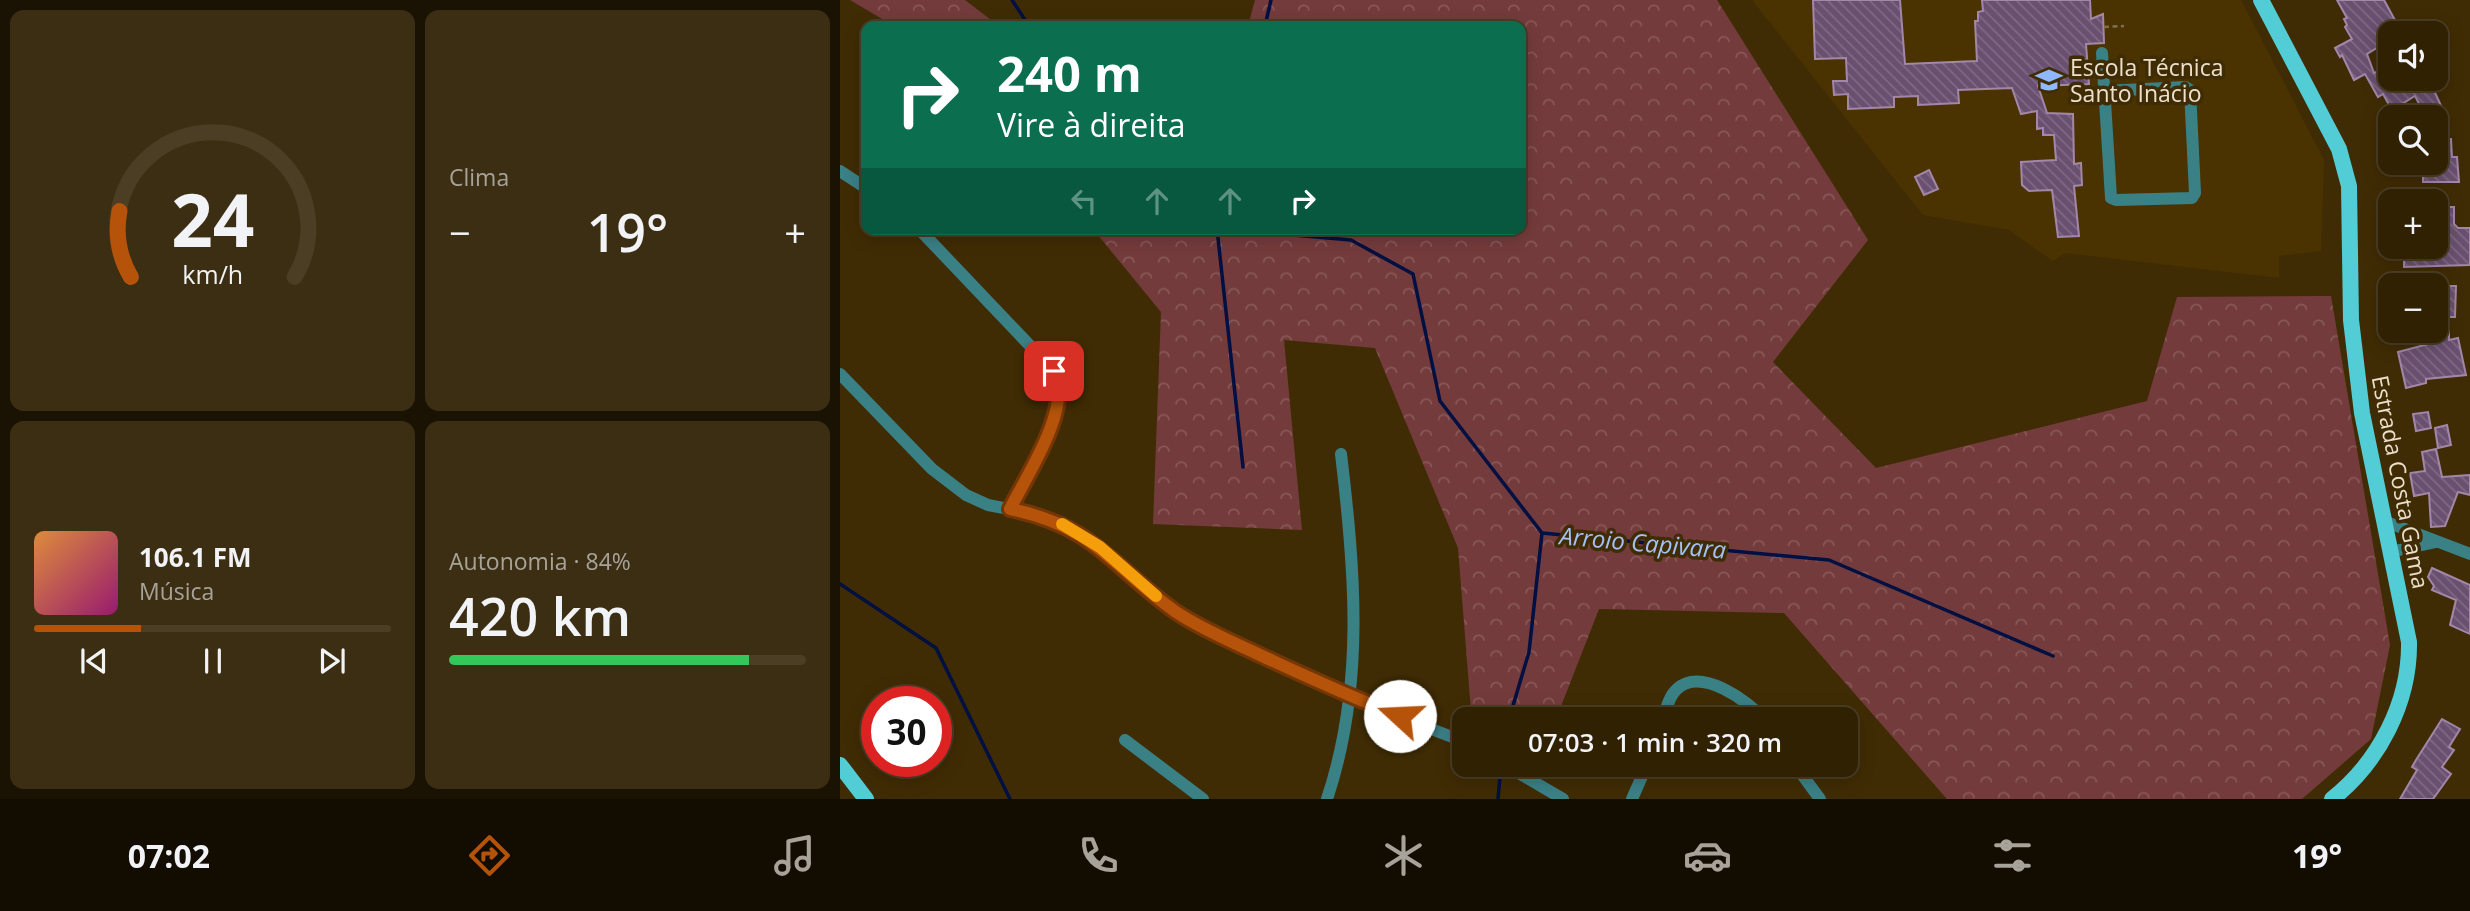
<!DOCTYPE html>
<html lang="pt">
<head>
<meta charset="utf-8">
<style>
	:root { --surface:#302103; --page:#3c2e12; --text:#f1f3f6; --muted:#a8a39a; --line:#4b3e25; --accent:#b45309 }
	body { margin:0; font-family:"Open Sans",sans-serif; background:var(--page); color:var(--text); height:100vh; display:flex; flex-direction:column; font-size:26px; white-space:nowrap }
	* { box-sizing:border-box; margin:0 }
	p { font-size:23px; color:var(--muted) }
	.icon { flex:none; width:38px; height:38px; fill:none; stroke:currentColor; stroke-width:2; stroke-linecap:round; stroke-linejoin:round }
	.map { position:relative; flex:1; overflow:hidden }
	.sheet { display:flex; flex-direction:column; gap:10px; padding:10px; background:#1a1202; width:840px }
	.sheet>* { flex:none }
	.top-card { position:absolute; left:21px; top:21px; width:665px; height:214px; border-radius:14px; box-shadow:0 4px 18px #0003,0 0 0 2px var(--line); background:#0b6e4f; color:#fff; overflow:hidden }
	.fabs { position:absolute; left:1538px; top:21px; display:grid; gap:14px }
	.fabs a { display:grid; place-items:center; width:70px; height:70px; border-radius:14px; background:var(--surface); box-shadow:0 4px 18px #0003,0 0 0 2px var(--line); font-size:35px }
	.speed { position:absolute; left:21px; top:686px; display:flex; gap:14px; font-size:35px; font-weight:700; text-align:center }
	.speed>* { display:grid; place-content:center; width:91px; height:91px; border-radius:50%; background:var(--surface); box-shadow:0 4px 18px #0003,0 0 0 2px var(--line); line-height:1 }
	.speed .limit { border:10px solid #d22; background:#fff; color:#111 }
	.pin { position:absolute; display:grid; place-items:center; width:60px; height:60px; color:#fff; margin:-30px; border-radius:14px; box-shadow:0 4px 10px #0006 }
	.me { position:absolute; width:77px; margin:-38px; rotate:290deg; stroke-linejoin:round; filter:drop-shadow(0 0 5px #0008) }
	.turn { display:flex; align-items:center; gap:24px; height:147px; padding:0 21px; font-size:32px }
	.turn .icon { width:91px; height:91px; stroke-width:2.5 }
	.turn b { display:block; font-size:49px; line-height:60px }
	.lanes { display:flex; align-items:center; height:66px; padding:0 21px; background:#0003; justify-content:center; gap:35px; direction:ltr }
	.lanes .off { opacity:.35 }
	.big { font-size:52px; font-weight:600; line-height:1.1 }
	.sheet .widget { flex:1; display:flex; flex-direction:column; justify-content:center; gap:10px; min-width:0; padding:0 24px; border-radius:14px; background:var(--page) }
	.sheet .dial { align-items:center; gap:0 }
	.dial svg { height:182px; overflow:visible; fill:none; stroke:var(--line); stroke-width:7; stroke-linecap:round; text-anchor:middle }
	.dial text { fill:var(--text); stroke:none }
	.song { display:flex; align-items:center; gap:21px }
	.cover { width:84px; height:84px; border-radius:10px; background:linear-gradient(135deg,hsl(30 70% 55%),hsl(320 70% 35%)) }
	.played { height:7px; border-radius:4px; background:linear-gradient(90deg,var(--accent) 30%,var(--line) 30%) }
	.keys { display:flex; justify-content:space-around; direction:ltr }
	.heat { display:flex; justify-content:space-between; align-items:center; font-size:38px; direction:ltr }
	.charge { height:10px; border-radius:5px; background:linear-gradient(90deg,#34c759 84%,var(--line) 0) }
	.sheet .tiles { flex:1; display:grid; gap:10px; grid-template-columns:repeat(2,1fr) }
	.trip { position:absolute; left:612px; top:707px; width:406px; height:70px; border-radius:14px; background:var(--surface); box-shadow:0 4px 18px #0003,0 0 0 2px var(--line); font-weight:600; line-height:70px; text-align:center }
	.menu { display:flex; height:112px; justify-content:space-around; align-items:center; background:#130d01; color:var(--muted) }
	.menu .icon { width:49px; height:49px }
	.menu .on { color:var(--accent) }
	.menu b { font-size:32px; color:var(--text) }
	main { display:flex; flex:1; min-height:0 }
	.map>svg:first-child { display:block }
	.built { fill:#4a3300 }
	.forest { fill:url(#forest-crowns) }
	.lines { fill:none; stroke-linecap:round; stroke-linejoin:round }
	.stream { stroke:#001042; stroke-width:3.5 }
	.building { fill:url(#building-back-hatch); stroke:#a387a9; stroke-width:2 }
	.path { stroke:#806f4f; stroke-width:2.5; stroke-dasharray:5 3.5; stroke-linecap:butt }
	.minor { stroke:#3a8186; stroke-width:12 }
	.major { stroke:#53cdd5; stroke-width:16 }
	.route-casing { stroke:#753606; stroke-width:18 }
	.route { stroke:#b45309; stroke-width:12 }
	.slow { stroke:#f59e0b; stroke-width:12 }
	.labels { text-anchor:middle; dominant-baseline:central; stroke-width:7; stroke-linejoin:round; paint-order:stroke }
	.poi-label { font-size:23px; fill:#ece0cc; stroke:#402c04; text-anchor:start }
	.street-label { font-size:23px; fill:#ece0cc; stroke:#402c04 }
	.water-label { font-size:24px; font-style:italic; fill:#a4c1f3; stroke:#402c04 }
</style>
</head>
<body>
<main>
<section class="sheet">
<div class="tiles">
<div class="widget dial"><svg viewBox="0 0 100 80">
<path d="M14 69A42 42 0 1 1 86 69"/>
<path d="M14 69A42 42 0 0 1 9 40" stroke="#b45309"/>
<text x="50" y="56" font-size="32" font-weight="700">24</text>
<text x="50" y="72" font-size="11">km/h</text>
</svg></div>
<div class="widget"><p>Clima</p>
<div class="heat"><a>−</a><b class="big">19°</b><a>+</a></div>
</div>
<div class="widget">
<div class="song"><i class="cover"></i><div><b>106.1 FM</b><p>Música</p></div></div>
<div class="played"></div>
<div class="keys"><svg class="icon" aria-label="previous" viewBox="0 0 24 24"><path d="M18 5L8 12l10 7zM5 5v14"/></svg><svg class="icon" aria-label="pause" viewBox="0 0 24 24"><path d="M8 5v14M16 5v14"/></svg><svg class="icon" aria-label="next" viewBox="0 0 24 24"><path d="M6 5l10 7-10 7zM19 5v14"/></svg></div>
</div>
<div class="widget"><p>Autonomia · 84%</p><b class="big">420 km</b><div class="charge"></div></div>
</div>
</section>
<div class="map">
<svg width="1630" height="799" viewBox="0 0 1630 799">
	<defs>
		<pattern id="forest-crowns" width="20" height="18" patternUnits="userSpaceOnUse" patternTransform="scale(1.75)"><rect width="20" height="18" fill="#743b3c"/><path d="M2 6a3 3 0 1 1 6 0M12 15a3 3 0 1 1 6 0" fill="none" stroke="#885757"/></pattern>
		<pattern id="building-back-hatch" width="6" height="6" patternUnits="userSpaceOnUse" patternTransform="scale(1.75)"><rect width="6" height="6" fill="#6a5070"/><path d="M-1 5l2 2M0 0l6 6M5-1l2 2" fill="none" stroke="#7f6983"/></pattern>
	</defs>
	<rect width="100%" height="100%" fill="#402c04"/>
	<polygon class="built" points="912,0 1401,0 1484,160 1481,251 1439,256 1439,278 1225,253 1213,261 1169,230 1083,215"/>
	<g class="forest">
		<polygon points="10,0 125,0 159,26 54,26"/>
		<polygon points="415,0 877,0 1028,240 933,362 1036,468 1307,401 1337,297 1491,296 1550,645 1531,739 1462,799 1107,799 944,613 759,609 716,719 683,719 631,711 618,548 535,348 444,340 462,530 313,524 321,312 253,229 681,229 681,26 408,26"/>
	</g>
	<g class="lines">
		<g class="stream">
			<polyline points="172,0 189,26"/>
			<polyline points="425,26 431,0"/>
			<polyline points="377,229 403,467"/>
			<polyline points="382,229 511,240 573,274 600,401 702,533 989,560 1213,656"/>
			<polyline points="0,584 96,648 170,799"/>
			<polyline points="669,719 689,652 702,533"/>
			<polyline points="658,799 661,766"/>
		</g>
	</g>
	<g class="building">
		<polygon points="973,0 1060,0 1065,64 1137,61 1135,21 1138,21 1138,12 1143,11 1142,0 1250,0 1251,19 1263,14 1264,43 1246,44 1249,84 1198,86 1207,113 1233,114 1234,164 1241,163 1242,185 1234,186 1239,236 1218,237 1212,190 1189,191 1182,185 1181,162 1216,160 1214,135 1203,135 1203,128 1197,129 1197,111 1181,114 1172,88 1118,90 1119,103 1078,105 1078,96 1054,97 1054,107 1008,109 1008,94 994,95 993,81 1007,81 1006,58 975,59"/>
		<polygon points="1497,0 1544,0 1562,33 1550,33 1550,40 1527,54 1534,73 1550,67 1550,89 1569,79 1575,79 1582,92 1592,86 1608,121 1596,124 1596,117 1586,117 1575,96 1552,110 1543,94 1538,97 1525,74 1514,80 1502,55 1500,57 1495,48 1512,39 1505,27 1507,25 1504,19 1507,18"/>
		<polygon points="1611,139 1612,157 1617,157 1619,182 1583,182 1583,170 1596,171 1596,140"/>
		<polygon points="1089,170 1098,189 1084,195 1075,177"/>
		<polygon points="1596,207 1614,207 1614,224 1618,228 1630,228 1630,265 1564,267 1564,247 1596,247"/>
		<polygon points="1601,286 1616,286 1615,317 1609,317 1609,340 1618,338 1626,375 1586,379 1586,383 1566,388 1558,352 1596,342 1596,295 1600,295"/>
		<polygon points="1588,412 1591,428 1576,431 1573,414"/>
		<polygon points="1607,425 1611,445 1598,448 1595,428"/>
		<polygon points="1596,449 1602,477 1630,475 1630,495 1618,492 1605,526 1591,527 1589,493 1574,496 1570,473 1585,471 1582,452"/>
		<polygon points="1592,568 1630,585 1630,634 1610,625 1616,600 1592,590 1594,586 1588,577"/>
		<polygon points="1602,719 1620,729 1609,747 1614,750 1602,767 1611,774 1593,799 1560,799 1577,770 1572,767 1576,760"/>
	</g>
	<g class="lines">
		<polyline class="path" points="1264,27 1284,26"/>
		<g class="minor">
			<polyline points="1262,53 1271,198 1276,200 1352,198 1355,193 1350,90 1345,87 1265,91"/>
			<polyline points="0,171 26,188"/>
			<path d="M79 229 214 371C233 407 187 475 170 509"/>
			<polyline points="0,374 92,469 126,495 148,505 195,514 223,524 248,538 309,591 365,629 511,698 625,742"/>
			<polyline points="1544,521 1630,554"/>
			<polyline points="1550,552 1596,542"/>
			<path d="M823 719C826 709 829 696 837 689 861 667 907 700 924 719"/>
			<polyline points="285,740 363,799"/>
			<polyline points="665,765 723,799"/>
			<polyline points="955,765 980,799"/>
			<path d="M487 799C525 685 515 571 501 454"/>
			<polyline points="792,799 807,765"/>
		</g>
		<g class="major">
			<path d="M1421 0 1499 149 1509 186 1511 320 1522 413 1569 642C1570 702 1539 762 1492 799"/>
			<polyline points="0,765 26,799"/>
		</g>
	</g>
	<g class="lines">
		<g class="route-casing">
			<path id="route" d="M214 371C233 407 187 475 170 509 255 526 272 567 336 612 363 630 393 642 422 656 468 677 513 698 560 716"/>
		</g>
		<use href="#route" class="route"/>
		<polyline class="slow" points="222,524 260,547 316,596"/>
	</g>
	<defs>
		<g id="school-bare" transform="scale(2.1)"><path d="M0-5L7-2L0 1L-7-2ZM-4 1L0 2.5L4 1V4Q0 6-4 4Z" fill="#8fb8fd" stroke="#402c04" stroke-width="2.5" paint-order="stroke"/></g>
	</defs>
	<g fill-rule="evenodd">
		<use href="#school-bare" x="1209" y="80"/>
	</g>
	<g class="labels">
		<g class="poi-label">
			<text x="1230" y="67">Escola Técnica<tspan x="1230" dy="26">Santo Inácio</tspan></text>
		</g>
		<g class="street-label">
			<text transform="translate(1561 482) rotate(79)">Estrada Costa Gama</text>
		</g>
		<g class="water-label">
			<text transform="translate(803 542) rotate(5)">Arroio Capivara</text>
		</g>
	</g>
</svg>
<div class="fabs">
<a><svg class="icon" aria-label="sound" viewBox="0 0 24 24"><path d="M4 9h4l5-4v14l-5-4H4zM17 9q2 3 0 6"/></svg></a>
<a><svg class="icon" aria-label="search" viewBox="0 0 24 24"><circle cx="10" cy="10" r="6"/><path d="M15 15l6 6"/></svg></a>
<a>+</a>
<a>−</a>
</div>
<div class="speed"><div class="limit">30</div></div>
<div class="pin" style="left:214px;top:371px;background:#d93025"><svg class="icon" aria-label="arrive" viewBox="0 0 24 24"><path d="M6 21V4h12l-3 4 3 4H6"/></svg></div>
<svg class="me" style="left:560px;top:716px" viewBox="-20 -20 40 40"><circle r="19" fill="#fff"/><path d="M0-13L10 11 0 6-10 11z" fill="#b45309"/></svg>
<div class="trip">07:03 · 1 min · 320 m</div>
<div class="top-card">
<div class="turn"><svg class="icon" aria-label="right" viewBox="0 0 24 24"><path d="M7 20v-9h11M14 6l5 5-5 5"/></svg><div><b>240 m</b>Vire à direita</div></div>
<div class="lanes"><svg class="icon off" aria-label="left" viewBox="0 0 24 24"><path d="M17 20v-9H6M10 6l-5 5 5 5"/></svg><svg class="icon off" aria-label="ahead" viewBox="0 0 24 24"><path d="M12 20V5M6 11l6-6 6 6"/></svg><svg class="icon off" aria-label="ahead" viewBox="0 0 24 24"><path d="M12 20V5M6 11l6-6 6 6"/></svg><svg class="icon" aria-label="right" viewBox="0 0 24 24"><path d="M7 20v-9h11M14 6l5 5-5 5"/></svg></div>
</div>
</div>
</main>
<nav class="menu">
<b>07:02</b>
<svg class="icon on" aria-label="directions" viewBox="0 0 24 24"><path d="M12 3l9 9-9 9-9-9zM9 14v-3h6M13 9l2 2-2 2"/></svg>
<svg class="icon" aria-label="music" viewBox="0 0 24 24"><path d="M9 18V5l10-2v13"/><circle cx="6" cy="18" r="3"/><circle cx="16" cy="16" r="3"/></svg>
<svg class="icon" aria-label="phone" viewBox="0 0 24 24"><path d="M5 4h4l2 5-3 2q2 4 5 5l2-3 5 2v4C11 20 4 13 5 4z"/></svg>
<svg class="icon" aria-label="climate" viewBox="0 0 24 24"><path d="M12 3v18M4 7l16 10M4 17L20 7"/></svg>
<svg class="icon" aria-label="car" viewBox="0 0 24 24"><path d="M5 17H2v-5l4-1 3-4h7l3 4 3 1v5h-3M9 17h6M6 11h13"/><circle cx="7" cy="17" r="2"/><circle cx="17" cy="17" r="2"/></svg>
<svg class="icon" aria-label="filters" viewBox="0 0 24 24"><path d="M4 7h16M4 17h16"/><circle cx="9" cy="7" r="2"/><circle cx="15" cy="17" r="2"/></svg>
<b>19°</b>
</nav>
</body>
</html>
